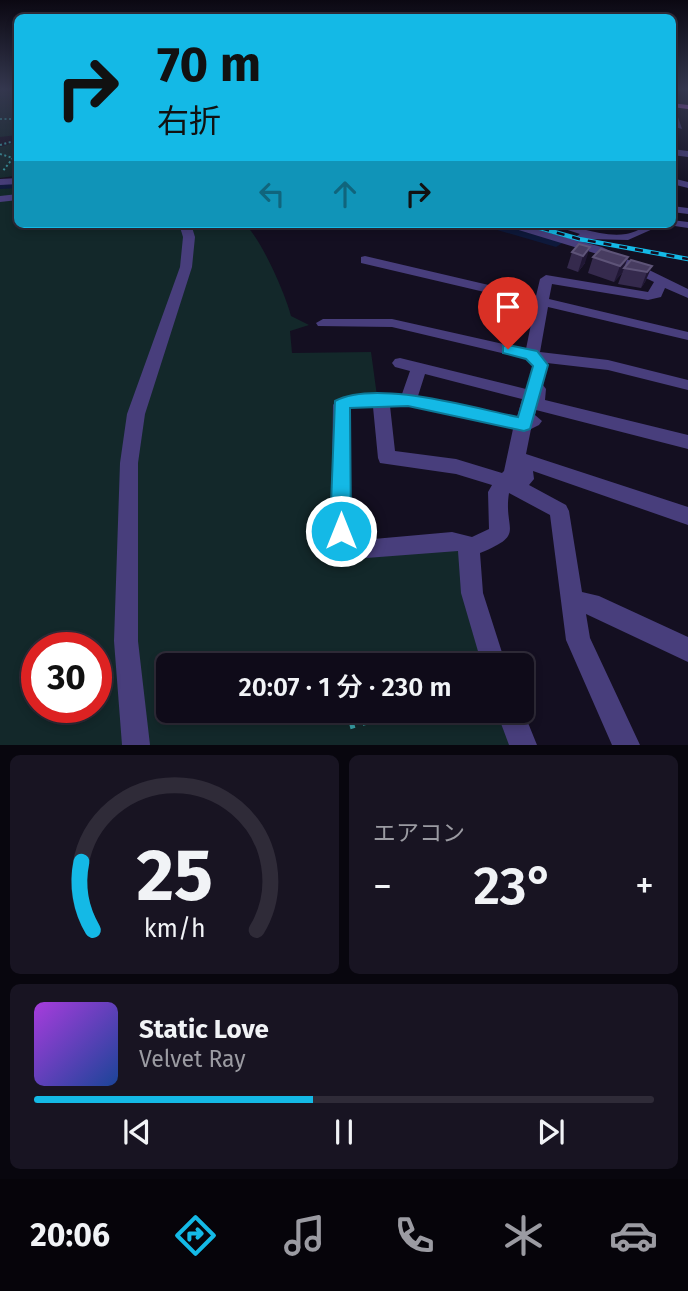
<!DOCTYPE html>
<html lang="ja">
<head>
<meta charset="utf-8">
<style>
	:root { --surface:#0f0b19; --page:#181422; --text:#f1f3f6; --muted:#9b9ba2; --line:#2f2b38; --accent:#14b9e6 }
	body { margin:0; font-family:"Fira Sans","Noto Sans JP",sans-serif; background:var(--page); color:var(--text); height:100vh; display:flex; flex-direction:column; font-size:26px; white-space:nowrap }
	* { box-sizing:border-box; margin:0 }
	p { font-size:23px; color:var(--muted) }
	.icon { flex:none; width:38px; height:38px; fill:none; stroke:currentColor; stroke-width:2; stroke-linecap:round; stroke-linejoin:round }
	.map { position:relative; height:745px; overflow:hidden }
	.side { display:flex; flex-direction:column; gap:10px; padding:10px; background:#08060e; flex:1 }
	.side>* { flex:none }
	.banner { position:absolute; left:14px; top:14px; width:662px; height:214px; border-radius:10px; box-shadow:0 4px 10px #0003,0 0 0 2px var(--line); background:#14b9e6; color:#111; overflow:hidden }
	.speed { position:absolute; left:21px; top:632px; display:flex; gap:14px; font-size:35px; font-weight:700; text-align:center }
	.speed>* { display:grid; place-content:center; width:91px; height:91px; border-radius:50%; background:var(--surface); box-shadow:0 4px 10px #0003,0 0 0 2px var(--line); line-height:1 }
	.speed .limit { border:10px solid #d22; background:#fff; color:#111 }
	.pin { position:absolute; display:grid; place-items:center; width:60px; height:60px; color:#fff; margin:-72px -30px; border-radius:50% 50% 50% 0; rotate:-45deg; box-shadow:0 0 7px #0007 }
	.pin .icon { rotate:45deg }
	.me { position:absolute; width:77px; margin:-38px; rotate:0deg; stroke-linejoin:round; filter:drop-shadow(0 0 5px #0008) }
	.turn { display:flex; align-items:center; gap:24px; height:147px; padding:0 28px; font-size:32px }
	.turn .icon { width:91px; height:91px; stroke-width:2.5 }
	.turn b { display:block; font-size:49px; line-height:60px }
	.lanes { display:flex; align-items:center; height:66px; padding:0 28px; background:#0003; justify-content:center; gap:35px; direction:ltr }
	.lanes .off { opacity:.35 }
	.big { font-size:52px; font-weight:600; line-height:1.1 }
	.side .widget { flex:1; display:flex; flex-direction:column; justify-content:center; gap:10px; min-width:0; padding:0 24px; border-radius:10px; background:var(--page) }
	.side .dial { align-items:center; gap:0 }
	.dial svg { height:182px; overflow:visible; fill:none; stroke:var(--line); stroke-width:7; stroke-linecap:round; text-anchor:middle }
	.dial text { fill:var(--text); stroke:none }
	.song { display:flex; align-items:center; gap:21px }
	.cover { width:84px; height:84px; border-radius:10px; background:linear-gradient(135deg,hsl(280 70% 55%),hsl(220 70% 35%)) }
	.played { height:7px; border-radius:4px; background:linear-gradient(90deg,var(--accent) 45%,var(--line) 45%) }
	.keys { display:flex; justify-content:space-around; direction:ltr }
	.heat { display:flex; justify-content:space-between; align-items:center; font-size:38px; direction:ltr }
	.side .tiles { flex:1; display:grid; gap:10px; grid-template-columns:1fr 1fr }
	.widget:last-child { grid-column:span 2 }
	.trip { position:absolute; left:156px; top:653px; width:378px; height:70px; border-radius:10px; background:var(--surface); box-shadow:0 4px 10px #0003,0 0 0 2px var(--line); font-weight:600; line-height:70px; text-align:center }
	.tabs { display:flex; height:112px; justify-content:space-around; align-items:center; background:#06040a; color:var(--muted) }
	.tabs .icon { width:49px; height:49px }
	.tabs .current { color:var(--accent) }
	.tabs b { font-size:32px; color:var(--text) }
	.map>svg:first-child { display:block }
	.green { fill:#13282a; fill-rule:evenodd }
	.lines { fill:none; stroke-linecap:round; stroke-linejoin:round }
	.river { fill:#0e193b; fill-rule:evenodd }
	.path-far1 { stroke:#39a3a9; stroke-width:2; stroke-dasharray:2 2.5; stroke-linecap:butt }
	.path { stroke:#39a3a9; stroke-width:4.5; stroke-dasharray:5 8; stroke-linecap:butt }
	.minor { fill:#483e7c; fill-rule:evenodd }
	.major { fill:#cd63f2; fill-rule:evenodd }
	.rail-casing { stroke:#14b9e6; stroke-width:4.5 }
	.rail { stroke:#140f21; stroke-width:2.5; stroke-dasharray:8; stroke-linecap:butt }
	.wall { fill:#352a4d }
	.shaded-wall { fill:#201734 }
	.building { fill:#473c60; stroke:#5e5478; stroke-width:2 }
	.route { fill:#14b9e6; stroke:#0d7896; stroke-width:2 }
</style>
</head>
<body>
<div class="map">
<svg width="688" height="745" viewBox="0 0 688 745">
	<rect width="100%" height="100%" fill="#140f21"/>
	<g class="green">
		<polygon points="0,89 17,89 17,135 0,137"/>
		<polygon points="17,142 14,176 0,178 0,147"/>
		<path d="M0 184H17L18 224H244C259 234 286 295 291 316L309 325 290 331 292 353 371 352 377 396 339 402 335 550 457 545 489 665H168V710L505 711 517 745H0ZM37 648H96V707H37Z"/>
	</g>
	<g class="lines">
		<g class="river">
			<polygon points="18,180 18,188 0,189 0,181"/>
			<polygon points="485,224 511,224 562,238 564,242 556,247 487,227"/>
		</g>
		<g class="path-far1">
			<polyline points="0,119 18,119"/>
			<polyline points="0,145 18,140"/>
			<polyline points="0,154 13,158 2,172"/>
		</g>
		<polyline class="path" points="350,727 412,710"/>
		<g class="minor">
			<polygon points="672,109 676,111 682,129 675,127"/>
			<polygon points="672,149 688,151 688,157 672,155"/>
			<polygon points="18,178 18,184 0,185 0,179"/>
			<polygon points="672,178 688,182 688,188 672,184"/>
			<polygon points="18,194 18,200 0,202 0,196"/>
			<polygon points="672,206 688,208 688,214 672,212"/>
			<polygon points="672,220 688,222 688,228 668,225 672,224"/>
			<polygon points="179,224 191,224 195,237 192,267 145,414 138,463 138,641 150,745 122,745 114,641 120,463 127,414 180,267 183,237"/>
			<path d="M499 224H517L572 239 580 234 549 224C575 224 601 238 626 234 641 231 645 224 664 224L628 240 588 239 583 242 602 247 688 289V298L665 288 661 297 648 300 552 284 549 299 688 332V340L548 307 540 352 608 360 688 380V390L608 370 547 363 543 385 546 389 545 400 688 435V449L536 410 535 415 542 421 539 425 531 429 526 454 688 507V525L533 471 534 479 529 485 566 505 569 511 582 592 599 596 688 637V662L586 614 590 638 640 745H612L566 640 550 515 509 493C503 531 527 534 480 553L483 593 506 665H482L461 593 458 551 340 560 332 558 329 551 332 544 340 542 452 532 472 537 489 529 488 492 492 485 456 474 380 463 378 458 373 407 350 408 351 531 348 537 341 540 334 537 331 531 333 405C343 391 384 395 402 394L410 371 395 367 392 363 395 359 400 358 526 389 533 366 527 359 392 327 318 326 316 323 323 319H392L526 349 535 304 361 263V257L365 256 536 296 540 279 546 275 648 292 654 282 594 253ZM425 374 522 399 517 417 418 396ZM390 406H408L513 429 504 471 502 473 456 459 395 451Z"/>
			<polygon points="522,708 537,745 509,745 496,710 522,710"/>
		</g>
		<polygon class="major" points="672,103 688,105 688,109 672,107"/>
		<g class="rail-casing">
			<polyline id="rail" points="526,224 579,239 688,259"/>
		</g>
		<use href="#rail" class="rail"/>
	</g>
	<g class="wall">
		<polygon points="577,224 620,224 618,230"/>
		<polygon points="579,244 585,263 578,272 567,268 572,252"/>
		<polygon points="593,257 628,257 622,273 614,282 588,273"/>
		<polygon points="652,266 645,282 641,288 618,284 624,268"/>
	</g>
	<g class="shaded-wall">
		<polygon points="590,247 585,263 578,272 583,256"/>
		<polygon points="628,257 622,273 614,282 620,266"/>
		<polygon points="652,266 645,282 641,288 647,272"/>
	</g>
	<g class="building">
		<polygon points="579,244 590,247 583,256 572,252"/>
		<polygon points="601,249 628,257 620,266 593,257"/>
		<polygon points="631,260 652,266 647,272 624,268"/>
	</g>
	<linearGradient id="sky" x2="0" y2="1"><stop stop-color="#0b0812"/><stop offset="0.46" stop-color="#34374e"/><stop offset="1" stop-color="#34374e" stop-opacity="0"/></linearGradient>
	<rect width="688" height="193" fill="url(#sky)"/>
	<path class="route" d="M508 345 537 351 548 365 530 429 524 431 408 406 350 408 351 531 348 537 341 540 333 537 330 531 335 401C376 379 473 408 518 417L533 366 526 359 503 353V346Z"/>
</svg>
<div class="speed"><div class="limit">30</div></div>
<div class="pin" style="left:508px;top:349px;background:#d93025"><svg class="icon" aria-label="arrive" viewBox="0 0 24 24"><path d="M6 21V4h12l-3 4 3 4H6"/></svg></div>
<svg class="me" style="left:341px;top:531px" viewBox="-20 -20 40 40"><circle r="17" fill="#14b9e6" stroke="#fff" stroke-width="3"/><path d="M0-11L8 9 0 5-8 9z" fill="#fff"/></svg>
<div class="trip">20:07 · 1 分 · 230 m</div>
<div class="banner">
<div class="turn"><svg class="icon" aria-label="right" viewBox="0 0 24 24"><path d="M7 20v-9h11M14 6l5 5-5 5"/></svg><div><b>70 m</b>右折</div></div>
<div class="lanes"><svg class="icon off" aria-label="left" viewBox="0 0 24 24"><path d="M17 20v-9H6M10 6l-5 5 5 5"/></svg><svg class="icon off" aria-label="ahead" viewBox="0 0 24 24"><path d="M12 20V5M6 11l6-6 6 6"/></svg><svg class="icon" aria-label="right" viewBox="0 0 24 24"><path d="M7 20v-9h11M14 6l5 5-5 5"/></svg></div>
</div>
</div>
<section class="side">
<div class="tiles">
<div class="widget dial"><svg viewBox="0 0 100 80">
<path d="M14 69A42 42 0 1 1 86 69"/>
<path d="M14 69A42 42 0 0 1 9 39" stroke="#14b9e6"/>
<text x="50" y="56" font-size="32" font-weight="700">25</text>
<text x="50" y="72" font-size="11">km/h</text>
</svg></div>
<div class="widget"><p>エアコン</p>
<div class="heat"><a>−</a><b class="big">23°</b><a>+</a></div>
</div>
<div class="widget">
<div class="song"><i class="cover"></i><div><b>Static Love</b><p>Velvet Ray</p></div></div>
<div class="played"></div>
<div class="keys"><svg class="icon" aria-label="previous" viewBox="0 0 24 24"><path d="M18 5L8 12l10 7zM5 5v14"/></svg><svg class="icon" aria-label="pause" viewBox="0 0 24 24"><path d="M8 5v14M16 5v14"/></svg><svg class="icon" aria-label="next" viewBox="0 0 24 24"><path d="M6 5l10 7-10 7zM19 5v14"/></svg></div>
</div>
</div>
</section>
<nav class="tabs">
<b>20:06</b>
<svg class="icon current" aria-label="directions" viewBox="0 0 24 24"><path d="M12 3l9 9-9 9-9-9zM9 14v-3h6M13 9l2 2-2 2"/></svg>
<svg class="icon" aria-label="music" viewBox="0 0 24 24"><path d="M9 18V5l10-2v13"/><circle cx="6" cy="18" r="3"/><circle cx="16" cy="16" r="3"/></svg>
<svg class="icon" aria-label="phone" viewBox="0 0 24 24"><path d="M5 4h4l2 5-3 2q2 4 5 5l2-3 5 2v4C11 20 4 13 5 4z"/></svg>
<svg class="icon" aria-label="climate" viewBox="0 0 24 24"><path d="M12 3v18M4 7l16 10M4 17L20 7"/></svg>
<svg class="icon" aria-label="car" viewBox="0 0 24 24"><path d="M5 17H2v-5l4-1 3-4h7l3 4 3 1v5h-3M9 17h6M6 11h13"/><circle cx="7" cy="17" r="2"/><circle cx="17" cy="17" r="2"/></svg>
</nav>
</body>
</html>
